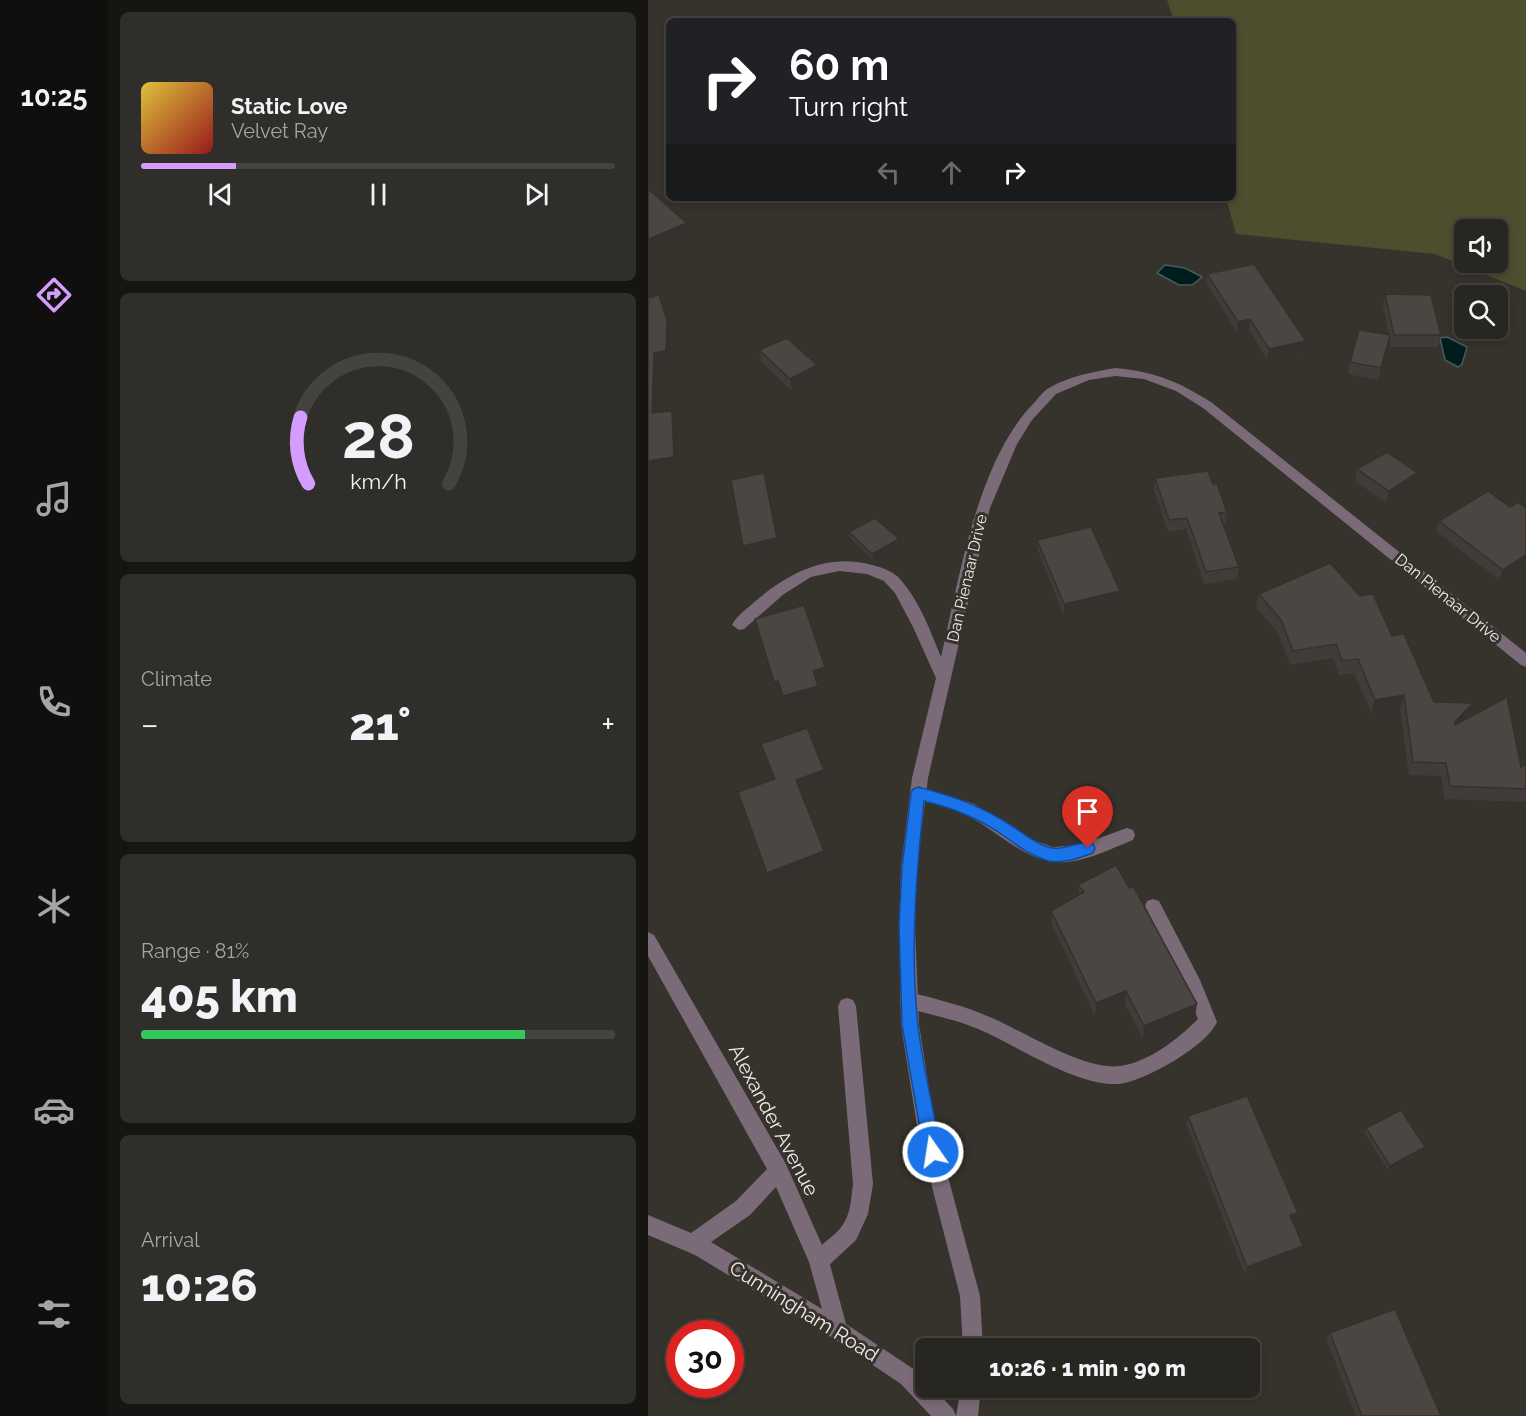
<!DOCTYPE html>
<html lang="en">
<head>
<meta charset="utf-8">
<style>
	:root { --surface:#282621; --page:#302e2a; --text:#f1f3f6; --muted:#a5a5a5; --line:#44433f; --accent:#d49cfc }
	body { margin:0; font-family:Raleway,sans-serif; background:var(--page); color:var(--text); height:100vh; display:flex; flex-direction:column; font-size:22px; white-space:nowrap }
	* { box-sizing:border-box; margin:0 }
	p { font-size:20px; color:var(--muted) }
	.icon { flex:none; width:33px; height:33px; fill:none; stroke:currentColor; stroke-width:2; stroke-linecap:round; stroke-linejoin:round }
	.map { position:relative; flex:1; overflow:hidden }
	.side { display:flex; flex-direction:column; gap:12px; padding:12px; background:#161512; width:540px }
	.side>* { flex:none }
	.hud { position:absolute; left:18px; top:18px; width:570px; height:183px; border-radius:9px; box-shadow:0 3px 9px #0003,0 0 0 2px var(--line); background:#202124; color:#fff; overflow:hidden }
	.fabs { position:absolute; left:806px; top:219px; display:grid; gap:12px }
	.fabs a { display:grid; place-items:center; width:54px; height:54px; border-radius:9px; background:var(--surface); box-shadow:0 3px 9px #0003,0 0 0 2px var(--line); font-size:30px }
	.speed { position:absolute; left:18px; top:1320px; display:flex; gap:12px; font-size:30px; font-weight:700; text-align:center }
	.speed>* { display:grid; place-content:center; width:78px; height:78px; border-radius:50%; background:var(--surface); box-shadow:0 3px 9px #0003,0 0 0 2px var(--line); line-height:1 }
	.speed .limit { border:9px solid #d22; background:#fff; color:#111 }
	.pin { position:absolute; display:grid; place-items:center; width:51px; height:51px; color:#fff; margin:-62px -26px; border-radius:50% 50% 50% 0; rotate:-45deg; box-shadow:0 0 6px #0007 }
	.pin .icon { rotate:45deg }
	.me { position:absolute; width:66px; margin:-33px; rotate:347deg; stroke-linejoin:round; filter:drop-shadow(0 0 4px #0008) }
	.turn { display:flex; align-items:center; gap:21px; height:126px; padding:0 24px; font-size:27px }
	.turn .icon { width:78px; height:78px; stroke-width:2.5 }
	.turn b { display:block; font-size:42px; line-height:51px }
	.lanes { display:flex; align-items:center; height:57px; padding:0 24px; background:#0003; justify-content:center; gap:30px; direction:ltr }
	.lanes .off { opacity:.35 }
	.big { font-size:45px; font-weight:800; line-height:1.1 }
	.side .tile { flex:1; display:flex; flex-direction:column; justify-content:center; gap:9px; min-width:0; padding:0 21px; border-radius:9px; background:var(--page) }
	.side .dial { align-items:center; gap:0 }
	.dial svg { height:156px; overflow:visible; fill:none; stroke:var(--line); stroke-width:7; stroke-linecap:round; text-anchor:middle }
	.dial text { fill:var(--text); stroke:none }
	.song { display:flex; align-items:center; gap:18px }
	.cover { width:72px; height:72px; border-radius:9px; background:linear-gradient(135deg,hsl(50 70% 55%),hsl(0 70% 35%)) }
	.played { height:6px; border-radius:3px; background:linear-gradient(90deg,var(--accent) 20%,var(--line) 20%) }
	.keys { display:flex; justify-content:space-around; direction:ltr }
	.heat { display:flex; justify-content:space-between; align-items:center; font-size:33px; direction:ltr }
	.charge { height:9px; border-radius:4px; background:linear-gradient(90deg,#34c759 81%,var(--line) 0) }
	.trip { position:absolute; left:267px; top:1338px; width:345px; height:60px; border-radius:9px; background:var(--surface); box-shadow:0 3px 9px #0003,0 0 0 2px var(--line); font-weight:800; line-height:60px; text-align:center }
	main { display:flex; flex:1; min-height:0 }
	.menu { display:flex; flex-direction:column; width:108px; justify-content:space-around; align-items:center; background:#100f0d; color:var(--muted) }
	.menu .icon { width:42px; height:42px }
	.menu .active { color:var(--accent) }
	.menu b { font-size:27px; color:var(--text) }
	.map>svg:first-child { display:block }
	.green { fill:#4c4e2d; fill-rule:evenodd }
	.water { fill:#001d1d; stroke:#485b5a; stroke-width:1.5 }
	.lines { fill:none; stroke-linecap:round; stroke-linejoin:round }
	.service { fill:#7b6b78; fill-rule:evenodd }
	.minor { fill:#7b6b78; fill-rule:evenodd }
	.wall { fill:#413c39 }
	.shaded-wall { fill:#35312e }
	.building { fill:#4c4642; stroke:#35312e; stroke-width:1.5 }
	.route { fill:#1a73e8; stroke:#114b97; stroke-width:1.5 }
	.labels { text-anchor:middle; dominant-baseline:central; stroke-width:6; stroke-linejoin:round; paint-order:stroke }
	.street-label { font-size:16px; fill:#efece9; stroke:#36322c }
	.near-street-label { font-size:20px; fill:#efece9; stroke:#36322c }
</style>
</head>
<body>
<main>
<nav class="menu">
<b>10:25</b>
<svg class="icon active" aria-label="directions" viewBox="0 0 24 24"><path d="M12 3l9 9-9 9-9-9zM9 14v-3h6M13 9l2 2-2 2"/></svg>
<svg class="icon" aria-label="music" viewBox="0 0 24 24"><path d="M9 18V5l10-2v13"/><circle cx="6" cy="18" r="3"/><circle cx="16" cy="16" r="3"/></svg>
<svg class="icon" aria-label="phone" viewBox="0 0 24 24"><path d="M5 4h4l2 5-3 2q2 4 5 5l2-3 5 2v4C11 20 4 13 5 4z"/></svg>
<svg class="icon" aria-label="climate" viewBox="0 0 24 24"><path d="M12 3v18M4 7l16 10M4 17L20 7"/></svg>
<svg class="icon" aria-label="car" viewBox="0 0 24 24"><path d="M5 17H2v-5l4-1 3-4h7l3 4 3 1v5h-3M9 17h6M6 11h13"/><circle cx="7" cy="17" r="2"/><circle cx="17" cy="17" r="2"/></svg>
<svg class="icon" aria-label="filters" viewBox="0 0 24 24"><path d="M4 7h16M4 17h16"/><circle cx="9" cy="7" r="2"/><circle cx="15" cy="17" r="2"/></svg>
</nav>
<section class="side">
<div class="tile">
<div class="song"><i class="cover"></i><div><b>Static Love</b><p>Velvet Ray</p></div></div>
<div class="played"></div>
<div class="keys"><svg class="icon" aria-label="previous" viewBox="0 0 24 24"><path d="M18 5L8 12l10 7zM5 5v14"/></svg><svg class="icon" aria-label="pause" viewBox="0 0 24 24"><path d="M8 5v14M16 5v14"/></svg><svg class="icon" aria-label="next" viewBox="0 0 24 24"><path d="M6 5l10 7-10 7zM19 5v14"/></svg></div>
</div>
<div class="tile dial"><svg viewBox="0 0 100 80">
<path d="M14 69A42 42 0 1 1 86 69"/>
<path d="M14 69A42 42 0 0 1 10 35" stroke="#d49cfc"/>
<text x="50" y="56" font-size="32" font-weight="700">28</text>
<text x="50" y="72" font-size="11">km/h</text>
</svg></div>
<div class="tile"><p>Climate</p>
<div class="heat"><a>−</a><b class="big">21°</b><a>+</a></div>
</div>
<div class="tile"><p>Range · 81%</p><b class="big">405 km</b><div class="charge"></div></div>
<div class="tile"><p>Arrival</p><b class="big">10:26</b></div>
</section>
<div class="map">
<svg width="878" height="1416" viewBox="0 0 878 1416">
	<rect width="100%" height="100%" fill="#36322c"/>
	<path class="green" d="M519 0H878V291L787 254 588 234 578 198H585V21H526ZM816 230H849V262H816Z"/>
	<g class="water">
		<polygon points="517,265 537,268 554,277 544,285 531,285 509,273"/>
		<polygon points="799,337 819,347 814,364 810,367 797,360 792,338"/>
	</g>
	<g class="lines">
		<g class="service">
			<path d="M270 786 326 804 387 841 405 847 432 845 479 828 485 830 487 835 485 840C464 848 442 860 419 862 380 865 350 831 317 814 300 806 282 804 264 798L262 793 264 788Z"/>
			<path d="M505 899 511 901 552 980 569 1022C562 1037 543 1050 529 1059 515 1068 486 1083 470 1084 426 1086 369 1045 330 1029 305 1018 279 1015 255 1006L252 1000 255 994 261 992C289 999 317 1006 344 1018 377 1032 436 1071 472 1066 501 1062 530 1039 550 1019L538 989 497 906 499 901Z"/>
			<path d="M199 998 205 1000 208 1006 225 1184 220 1214 208 1240 178 1268 171 1271 164 1268 161 1261C167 1246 185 1239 194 1226 203 1214 203 1198 205 1184L190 1006 193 1000Z"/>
		</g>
		<g class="minor">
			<path d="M467 368C508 372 529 381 563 402L878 653V667L873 665 555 408 528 391 496 379 467 376 441 380 408 394 384 420 369 444 342 508 280 778 269 867 267 926 271 1025 288 1132 332 1296 335 1348H315L312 1296 270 1132 253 1025 251 926 253 867 264 778 288 678 265 627 247 593 236 581 219 574 191 571 163 577 136 594 96 629 91 630 84 625C88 617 96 611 103 605 137 575 177 552 224 565 232 567 242 570 249 576 270 597 282 630 293 657 311 580 329 461 385 404 390 399 395 391 401 388 421 376 445 372 467 368Z"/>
			<path d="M0 932 6 935 138 1164 181 1261 198 1324 267 1370 278 1380V1388H285L305 1409 308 1416 313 1388H333L330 1416H283L253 1384 183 1337 47 1255 0 1235V1215L43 1233 88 1201 119 1169 0 956ZM128 1187 161 1262 174 1309 63 1242 102 1215Z"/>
		</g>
	</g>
	<g class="wall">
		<polygon points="559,274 657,351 619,359 601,330 589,332 559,284"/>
		<polygon points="737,294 793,335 790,347 743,347 741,338 730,380 700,374 702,362 741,335 735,306"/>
		<polygon points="111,350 169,365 172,377 144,391 114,362"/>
		<polygon points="709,469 766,484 738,503 707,481"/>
		<polygon points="507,478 565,484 579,512 577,524 575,524 591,567 589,579 556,584 538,529 520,532 506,490"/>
		<polygon points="862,507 878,508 878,563 851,580 788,531 791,521"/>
		<polygon points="201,532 252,545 225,560 202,538"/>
		<polygon points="389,540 472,602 416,616 390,551"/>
		<polygon points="611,594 744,636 786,702 825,703 820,717 817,720 873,767 878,764 878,802 796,799 793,776 761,775 752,708 723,713 706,673 691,675 685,658 642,665 630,633 608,607"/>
		<polygon points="430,885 547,1016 495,1039 477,1004 447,1016 404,924 403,911 431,895"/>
		<polygon points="540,1116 650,1213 646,1220 644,1220 651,1253 597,1274 538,1124"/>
		<polygon points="718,1128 777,1147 775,1151 740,1170 716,1132"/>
		<polygon points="682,1333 793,1416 708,1416 678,1338"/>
	</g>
	<g class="shaded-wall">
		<polygon points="39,223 42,235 0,253 0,239"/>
		<polygon points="602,319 601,330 589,332 590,322"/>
		<polygon points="19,320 22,330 22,362 9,364 8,424 4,413 6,353"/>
		<polygon points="658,341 657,351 619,359 621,349"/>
		<polygon points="169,365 172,377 144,391 142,379"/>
		<polygon points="24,411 28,421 30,468 0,472 0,461"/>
		<polygon points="116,473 133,550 99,557 95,546"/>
		<polygon points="769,473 766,484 738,503 741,491"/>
		<polygon points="251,539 252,545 225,560 224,554"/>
		<polygon points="878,555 878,563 851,580 855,570"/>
		<polygon points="472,591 472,602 416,616 416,604"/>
		<polygon points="177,667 179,677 168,681 165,671"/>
		<polygon points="130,681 133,691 129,692 126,682"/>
		<polygon points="170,686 173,696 138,706 135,696"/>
		<polygon points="756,695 752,708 723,713 727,700"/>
		<polygon points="825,703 820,717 800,736 806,723"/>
		<polygon points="176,770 179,781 152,791 148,780"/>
		<polygon points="176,851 179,861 123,883 119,873"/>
		<polygon points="478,991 477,1004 447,1016 448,1003"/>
		<polygon points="549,1004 547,1016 495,1039 496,1026"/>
		<polygon points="777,1147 775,1151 740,1170 742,1166"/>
		<polygon points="650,1213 646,1220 639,1222 642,1215"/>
		<polygon points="655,1246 651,1253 597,1274 599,1267"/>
	</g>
	<g class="building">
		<polygon points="0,189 39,223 0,239"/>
		<polygon points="606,264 658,341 621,349 602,319 590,322 559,274"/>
		<polygon points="737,294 783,295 793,335 746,335"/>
		<polygon points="11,295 19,320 18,351 6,353 4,413 24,411 26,457 0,461 0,298"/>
		<polygon points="711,330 742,335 733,368 702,362"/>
		<polygon points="139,338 169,365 142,379 111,350"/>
		<polygon points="739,452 769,473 741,491 709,469"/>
		<polygon points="560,471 565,484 569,484 579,512 571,513 591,567 558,572 539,518 521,520 507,478"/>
		<polygon points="116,473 129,538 95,546 83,480"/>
		<polygon points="840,491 862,507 870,502 878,508 878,555 855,570 791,521"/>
		<polygon points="227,518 251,539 224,554 201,532"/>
		<polygon points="443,527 472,591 416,604 389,540"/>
		<polygon points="682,563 712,596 725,594 744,636 756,634 786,702 825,703 806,723 807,725 859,697 873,767 878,764 878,789 802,786 798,763 765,762 756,695 727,700 710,659 694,661 688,644 645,651 633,620 611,594"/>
		<polygon points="156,605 177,667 165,671 170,686 135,696 130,681 126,682 107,619"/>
		<polygon points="159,728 176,770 148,780 176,851 119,873 90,792 127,779 113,744"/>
		<polygon points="468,865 481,888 485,886 549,1004 496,1026 478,991 448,1003 403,911 436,892 430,885"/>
		<polygon points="599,1096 650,1213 642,1215 655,1246 599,1267 540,1116"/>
		<polygon points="753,1110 777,1147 742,1166 718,1128"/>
		<polygon points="747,1309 793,1416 714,1416 682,1333"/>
	</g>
	<path class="route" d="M270 787C306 796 333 806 364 826 377 834 386 843 400 847 416 852 433 839 445 844L447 848 445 853C431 858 416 864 400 861 383 856 370 846 356 836 332 819 305 808 276 801 268 875 262 951 270 1026 275 1068 286 1110 293 1152L291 1158 285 1161 279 1158 276 1152 254 1025 251 926 254 867 263 793 265 789Z"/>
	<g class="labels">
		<g class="street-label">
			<text transform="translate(319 578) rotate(-77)">Dan Pienaar Drive</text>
			<text transform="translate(800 598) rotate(39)">Dan Pienaar Drive</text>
		</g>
		<g class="near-street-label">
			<text transform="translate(126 1120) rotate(62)">Alexander Avenue</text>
			<text transform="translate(156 1311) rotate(32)">Cunningham Road</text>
		</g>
	</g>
</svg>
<div class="fabs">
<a><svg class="icon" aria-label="sound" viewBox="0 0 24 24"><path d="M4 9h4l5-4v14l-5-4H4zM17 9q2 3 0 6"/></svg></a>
<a><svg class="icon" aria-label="search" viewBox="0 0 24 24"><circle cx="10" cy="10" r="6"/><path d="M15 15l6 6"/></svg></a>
</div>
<div class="speed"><div class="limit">30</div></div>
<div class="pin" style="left:440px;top:848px;background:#d93025"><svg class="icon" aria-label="arrive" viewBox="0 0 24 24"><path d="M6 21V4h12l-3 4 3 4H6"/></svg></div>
<svg class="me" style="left:285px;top:1152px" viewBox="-20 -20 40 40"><circle r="17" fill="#1a73e8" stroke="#fff" stroke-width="3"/><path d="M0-11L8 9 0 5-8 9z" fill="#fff"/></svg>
<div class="trip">10:26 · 1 min · 90 m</div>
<div class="hud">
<div class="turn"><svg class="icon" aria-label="right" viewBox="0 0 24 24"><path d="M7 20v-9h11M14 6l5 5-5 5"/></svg><div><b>60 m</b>Turn right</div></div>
<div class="lanes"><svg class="icon off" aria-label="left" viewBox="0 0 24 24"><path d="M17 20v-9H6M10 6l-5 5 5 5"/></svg><svg class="icon off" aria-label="ahead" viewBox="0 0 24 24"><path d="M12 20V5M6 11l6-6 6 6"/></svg><svg class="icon" aria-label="right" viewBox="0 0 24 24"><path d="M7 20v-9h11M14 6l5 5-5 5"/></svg></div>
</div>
</div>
</main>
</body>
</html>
